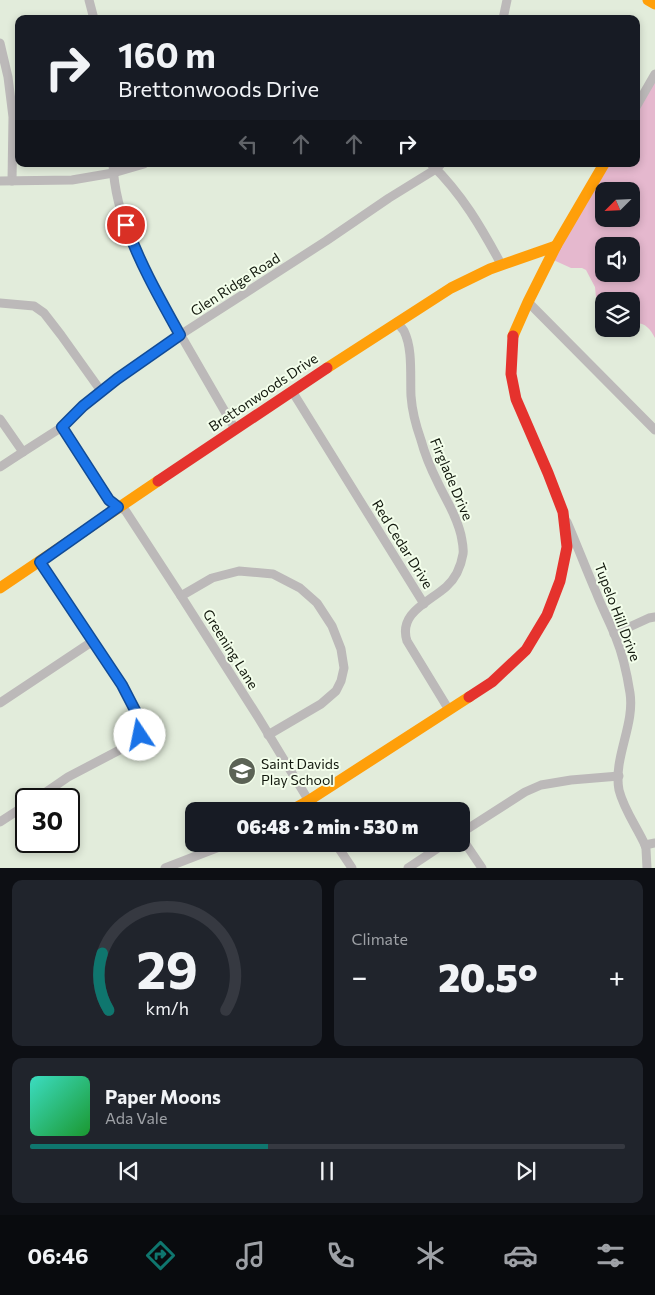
<!DOCTYPE html>
<html lang="en">
<head>
<meta charset="utf-8">
<style>
	:root { --surface:#171b24; --page:#20242c; --text:#f1f3f6; --muted:#9ea1a6; --line:#363941; --accent:#0f766e }
	body { margin:0; font-family:Commissioner,sans-serif; background:var(--page); color:var(--text); height:100vh; display:flex; flex-direction:column; font-size:19px; white-space:nowrap }
	* { box-sizing:border-box; margin:0 }
	p { font-size:16px; color:var(--muted) }
	.icon { flex:none; width:28px; height:28px; fill:none; stroke:currentColor; stroke-width:2; stroke-linecap:round; stroke-linejoin:round }
	.map { position:relative; height:868px; overflow:hidden }
	.panel { display:flex; flex-direction:column; gap:12px; padding:12px; background:#0d0f14; flex:1 }
	.panel>* { flex:none }
	.top-card { position:absolute; left:15px; top:15px; width:625px; height:152px; border-radius:10px; box-shadow:0 2px 8px #0003; background:#171b24; color:var(--text); overflow:hidden }
	.needle { width:32px; rotate:246deg }
	.controls { position:absolute; left:595px; top:182px; display:grid; gap:10px }
	.controls a { display:grid; place-items:center; width:45px; height:45px; border-radius:10px; background:var(--surface); box-shadow:0 2px 8px #0003; font-size:25px }
	.speed { position:absolute; left:15px; top:788px; display:flex; gap:10px; font-size:25px; font-weight:700; text-align:center }
	.speed>* { display:grid; place-content:center; width:65px; height:65px; border-radius:50%; background:var(--surface); box-shadow:0 2px 8px #0003; line-height:1 }
	.speed .limit { border:2px solid #111; border-radius:8px; background:#fff; color:#111 }
	.pin { position:absolute; display:grid; place-items:center; width:42px; height:42px; color:#fff; margin:-21px; border:2px solid #fff; border-radius:50%; box-shadow:0 1px 5px #0007 }
	.me { position:absolute; width:55px; margin:-28px; rotate:349deg; stroke-linejoin:round; filter:drop-shadow(0 0 4px #0008) }
	.turn { display:flex; align-items:center; gap:18px; height:105px; padding:0 20px; font-size:22px }
	.turn .icon { width:65px; height:65px; stroke-width:2.5 }
	.turn b { display:block; font-size:35px; line-height:42px }
	.lanes { display:flex; align-items:center; height:48px; padding:0 20px; background:#0003; justify-content:center; gap:25px; direction:ltr }
	.lanes .off { opacity:.35 }
	.big { font-size:38px; font-weight:800; line-height:1.1 }
	.panel .card { flex:1; display:flex; flex-direction:column; justify-content:center; gap:8px; min-width:0; padding:0 18px; border-radius:10px; background:var(--page) }
	.panel .dial { align-items:center; gap:0 }
	.dial svg { height:130px; overflow:visible; fill:none; stroke:var(--line); stroke-width:7; stroke-linecap:round; text-anchor:middle }
	.dial text { fill:var(--text); stroke:none }
	.song { display:flex; align-items:center; gap:15px }
	.cover { width:60px; height:60px; border-radius:8px; background:linear-gradient(135deg,hsl(170 70% 55%),hsl(130 70% 35%)) }
	.played { height:5px; border-radius:2px; background:linear-gradient(90deg,var(--accent) 40%,var(--line) 40%) }
	.keys { display:flex; justify-content:space-around; direction:ltr }
	.heat { display:flex; justify-content:space-between; align-items:center; font-size:28px; direction:ltr }
	.panel .tiles { flex:1; display:grid; gap:12px; grid-template-columns:1fr 1fr }
	.card:last-child { grid-column:span 2 }
	.trip { position:absolute; left:185px; top:802px; width:285px; height:50px; border-radius:10px; background:var(--surface); box-shadow:0 2px 8px #0003; font-weight:800; line-height:50px; text-align:center }
	.menu { display:flex; height:80px; justify-content:space-around; align-items:center; background:#090b0e; color:var(--muted) }
	.menu .icon { width:35px; height:35px }
	.menu .current { color:var(--accent) }
	.menu b { font-size:22px; color:var(--text) }
	.map>svg:first-child { display:block }
	.forest { fill:#e5b8ce; fill-rule:evenodd }
	.lines { fill:none; stroke-linecap:round; stroke-linejoin:round }
	.street { stroke:#bcb9b9; stroke-width:9 }
	.slow { stroke:#ff9f0a; stroke-width:11 }
	.jam { stroke:#e5322d; stroke-width:11 }
	.route-casing { stroke:#114b97; stroke-width:12 }
	.route { stroke:#1a73e8; stroke-width:9 }
	.labels { text-anchor:middle; dominant-baseline:central; stroke-width:4; stroke-linejoin:round; paint-order:stroke }
	.street-label { font-size:14px; fill:#12180d; stroke:#f3feeb }
	.poi-label { font-size:14px; fill:#12180d; stroke:#f3feeb; text-anchor:start }
</style>
</head>
<body>
<div class="map">
<svg width="655" height="868" viewBox="0 0 655 868">
	<rect width="100%" height="100%" fill="#e2ecdb"/>
	<path class="forest" d="M655 74V338C650 329 646 323 635 323L631 316V301H608L605 298 596 297 595 287 586 270 582 268H571L549 258 603 164H636V107ZM604 191H631V219H604ZM604 246H631V274H604Z"/>
	<g class="lines">
		<g class="street">
			<polyline points="89,0 94,19"/>
			<polyline points="503,19 507,0"/>
			<polyline points="0,43 8,77 13,117 12,181"/>
			<polyline points="636,107 655,74"/>
			<path d="M113 164C115 220 145 272 172 320 193 357 214 393 235 429"/>
			<path d="M431 164C462 194 481 227 501 264"/>
			<polyline points="0,181 72,180 113,173 144,164"/>
			<polyline points="528,302 655,430"/>
			<polyline points="0,303 34,306 44,313 61,335 101,391"/>
			<path d="M397 322C399 325 402 328 404 331 413 349 410 376 411 396 412 410 416 426 421 440 425 455 431 469 438 483 447 502 456 514 461 535 462 541 464 548 463 554 461 566 455 579 446 587 429 602 398 613 407 641L449 710"/>
			<polyline points="292,391 424,604"/>
			<polyline points="0,419 23,452"/>
			<polyline points="62,427 109,501 118,507 125,510 181,596 258,717 315,811"/>
			<polyline points="0,467 23,452 62,427 83,406 117,379 180,335 326,241 389,198 436,169 441,164"/>
			<path d="M567 522C577 545 586 569 596 592 602 608 610 622 616 638 623 655 627 674 630 693 635 725 613 758 619 790 624 810 637 827 645 845L646 849 647 868"/>
			<polyline points="181,596 212,578 239,571 273,574 300,588 317,603 332,626 341,649 344,668 341,681 336,691 321,704 268,735"/>
			<polyline points="614,634 649,618 655,617"/>
			<polyline points="0,703 93,641"/>
			<polyline points="36,799 68,777 131,744 140,735 141,727 138,716 122,685 40,561"/>
			<polyline points="0,822 26,805"/>
			<polyline points="461,833 525,792 541,785 571,780 619,776"/>
			<polyline points="461,837 482,868"/>
			<polyline points="336,844 352,868"/>
			<polyline points="645,845 655,843"/>
			<polyline points="165,868 227,844"/>
			<polyline points="408,868 444,844"/>
		</g>
		<g class="slow">
			<polyline points="648,0 655,4"/>
			<polyline points="513,336 528,302 556,246 604,164"/>
			<polyline points="327,368 451,288 490,269 556,246"/>
			<polyline points="0,588 158,481"/>
			<polyline points="290,811 308,801 469,697"/>
		</g>
		<g class="jam">
			<polyline points="158,481 327,368"/>
			<polyline points="469,697 492,682 526,650 547,615 560,581 567,547 563,512 548,473 516,399 511,374 513,336"/>
		</g>
	</g>
	<g class="lines">
		<g class="route-casing">
			<path id="route" d="M126 225C140 264 160 299 180 335L117 379 83 406 62 427 109 500 118 507 40 562 122 685 138 716 141 727 140 735"/>
		</g>
		<use href="#route" class="route"/>
	</g>
	<defs>
		<g id="school-disc" transform="scale(1.4375)"><circle r="9.5" fill="#5b6255" stroke="#f3feeb"/><path d="M0-5L7-2L0 1L-7-2ZM-4 1L0 2.5L4 1V4Q0 6-4 4Z" fill="#fff"/></g>
	</defs>
	<g fill-rule="evenodd">
		<use href="#school-disc" x="242" y="771"/>
	</g>
	<g class="labels">
		<g class="street-label">
			<text transform="translate(235 284) rotate(-33)">Glen Ridge Road</text>
			<text transform="translate(263 392) rotate(-34)">Brettonwoods Drive</text>
			<text transform="translate(452 479) rotate(67)">Firglade Drive</text>
			<text transform="translate(403 544) rotate(58)">Red Cedar Drive</text>
			<text transform="translate(618 612) rotate(69)">Tupelo Hill Drive</text>
			<text transform="translate(231 649) rotate(58)">Greening Lane</text>
		</g>
		<g class="poi-label">
			<text x="261" y="763">Saint Davids<tspan x="261" dy="16">Play School</tspan></text>
		</g>
	</g>
</svg>
<div class="controls">
<a><svg class="needle" viewBox="-14 -14 28 28"><path d="M0-13l5 13h-10z" fill="#e53935"/><path d="M0 13l5-13h-10z" fill="#9ea1a6"/></svg></a>
<a><svg class="icon" aria-label="sound" viewBox="0 0 24 24"><path d="M4 9h4l5-4v14l-5-4H4zM17 9q2 3 0 6"/></svg></a>
<a><svg class="icon" aria-label="layers" viewBox="0 0 24 24"><path d="M12 4l9 5-9 5-9-5zM3 14l9 5 9-5"/></svg></a>
</div>
<div class="speed"><div class="limit">30</div></div>
<div class="pin" style="left:126px;top:225px;background:#d93025"><svg class="icon" aria-label="arrive" viewBox="0 0 24 24"><path d="M6 21V4h12l-3 4 3 4H6"/></svg></div>
<svg class="me" style="left:140px;top:735px" viewBox="-20 -20 40 40"><circle r="19" fill="#fff"/><path d="M0-13L10 11 0 6-10 11z" fill="#1a73e8"/></svg>
<div class="trip">06:48 · 2 min · 530 m</div>
<div class="top-card">
<div class="turn"><svg class="icon" aria-label="right" viewBox="0 0 24 24"><path d="M7 20v-9h11M14 6l5 5-5 5"/></svg><div><b>160 m</b>Brettonwoods Drive</div></div>
<div class="lanes"><svg class="icon off" aria-label="left" viewBox="0 0 24 24"><path d="M17 20v-9H6M10 6l-5 5 5 5"/></svg><svg class="icon off" aria-label="ahead" viewBox="0 0 24 24"><path d="M12 20V5M6 11l6-6 6 6"/></svg><svg class="icon off" aria-label="ahead" viewBox="0 0 24 24"><path d="M12 20V5M6 11l6-6 6 6"/></svg><svg class="icon" aria-label="right" viewBox="0 0 24 24"><path d="M7 20v-9h11M14 6l5 5-5 5"/></svg></div>
</div>
</div>
<section class="panel">
<div class="tiles">
<div class="card dial"><svg viewBox="0 0 100 80">
<path d="M14 69A42 42 0 1 1 86 69"/>
<path d="M14 69A42 42 0 0 1 10 34" stroke="#0f766e"/>
<text x="50" y="56" font-size="32" font-weight="700">29</text>
<text x="50" y="72" font-size="11">km/h</text>
</svg></div>
<div class="card"><p>Climate</p>
<div class="heat"><a>−</a><b class="big">20.5°</b><a>+</a></div>
</div>
<div class="card">
<div class="song"><i class="cover"></i><div><b>Paper Moons</b><p>Ada Vale</p></div></div>
<div class="played"></div>
<div class="keys"><svg class="icon" aria-label="previous" viewBox="0 0 24 24"><path d="M18 5L8 12l10 7zM5 5v14"/></svg><svg class="icon" aria-label="pause" viewBox="0 0 24 24"><path d="M8 5v14M16 5v14"/></svg><svg class="icon" aria-label="next" viewBox="0 0 24 24"><path d="M6 5l10 7-10 7zM19 5v14"/></svg></div>
</div>
</div>
</section>
<nav class="menu">
<b>06:46</b>
<svg class="icon current" aria-label="directions" viewBox="0 0 24 24"><path d="M12 3l9 9-9 9-9-9zM9 14v-3h6M13 9l2 2-2 2"/></svg>
<svg class="icon" aria-label="music" viewBox="0 0 24 24"><path d="M9 18V5l10-2v13"/><circle cx="6" cy="18" r="3"/><circle cx="16" cy="16" r="3"/></svg>
<svg class="icon" aria-label="phone" viewBox="0 0 24 24"><path d="M5 4h4l2 5-3 2q2 4 5 5l2-3 5 2v4C11 20 4 13 5 4z"/></svg>
<svg class="icon" aria-label="climate" viewBox="0 0 24 24"><path d="M12 3v18M4 7l16 10M4 17L20 7"/></svg>
<svg class="icon" aria-label="car" viewBox="0 0 24 24"><path d="M5 17H2v-5l4-1 3-4h7l3 4 3 1v5h-3M9 17h6M6 11h13"/><circle cx="7" cy="17" r="2"/><circle cx="17" cy="17" r="2"/></svg>
<svg class="icon" aria-label="filters" viewBox="0 0 24 24"><path d="M4 7h16M4 17h16"/><circle cx="9" cy="7" r="2"/><circle cx="15" cy="17" r="2"/></svg>
</nav>
</body>
</html>
